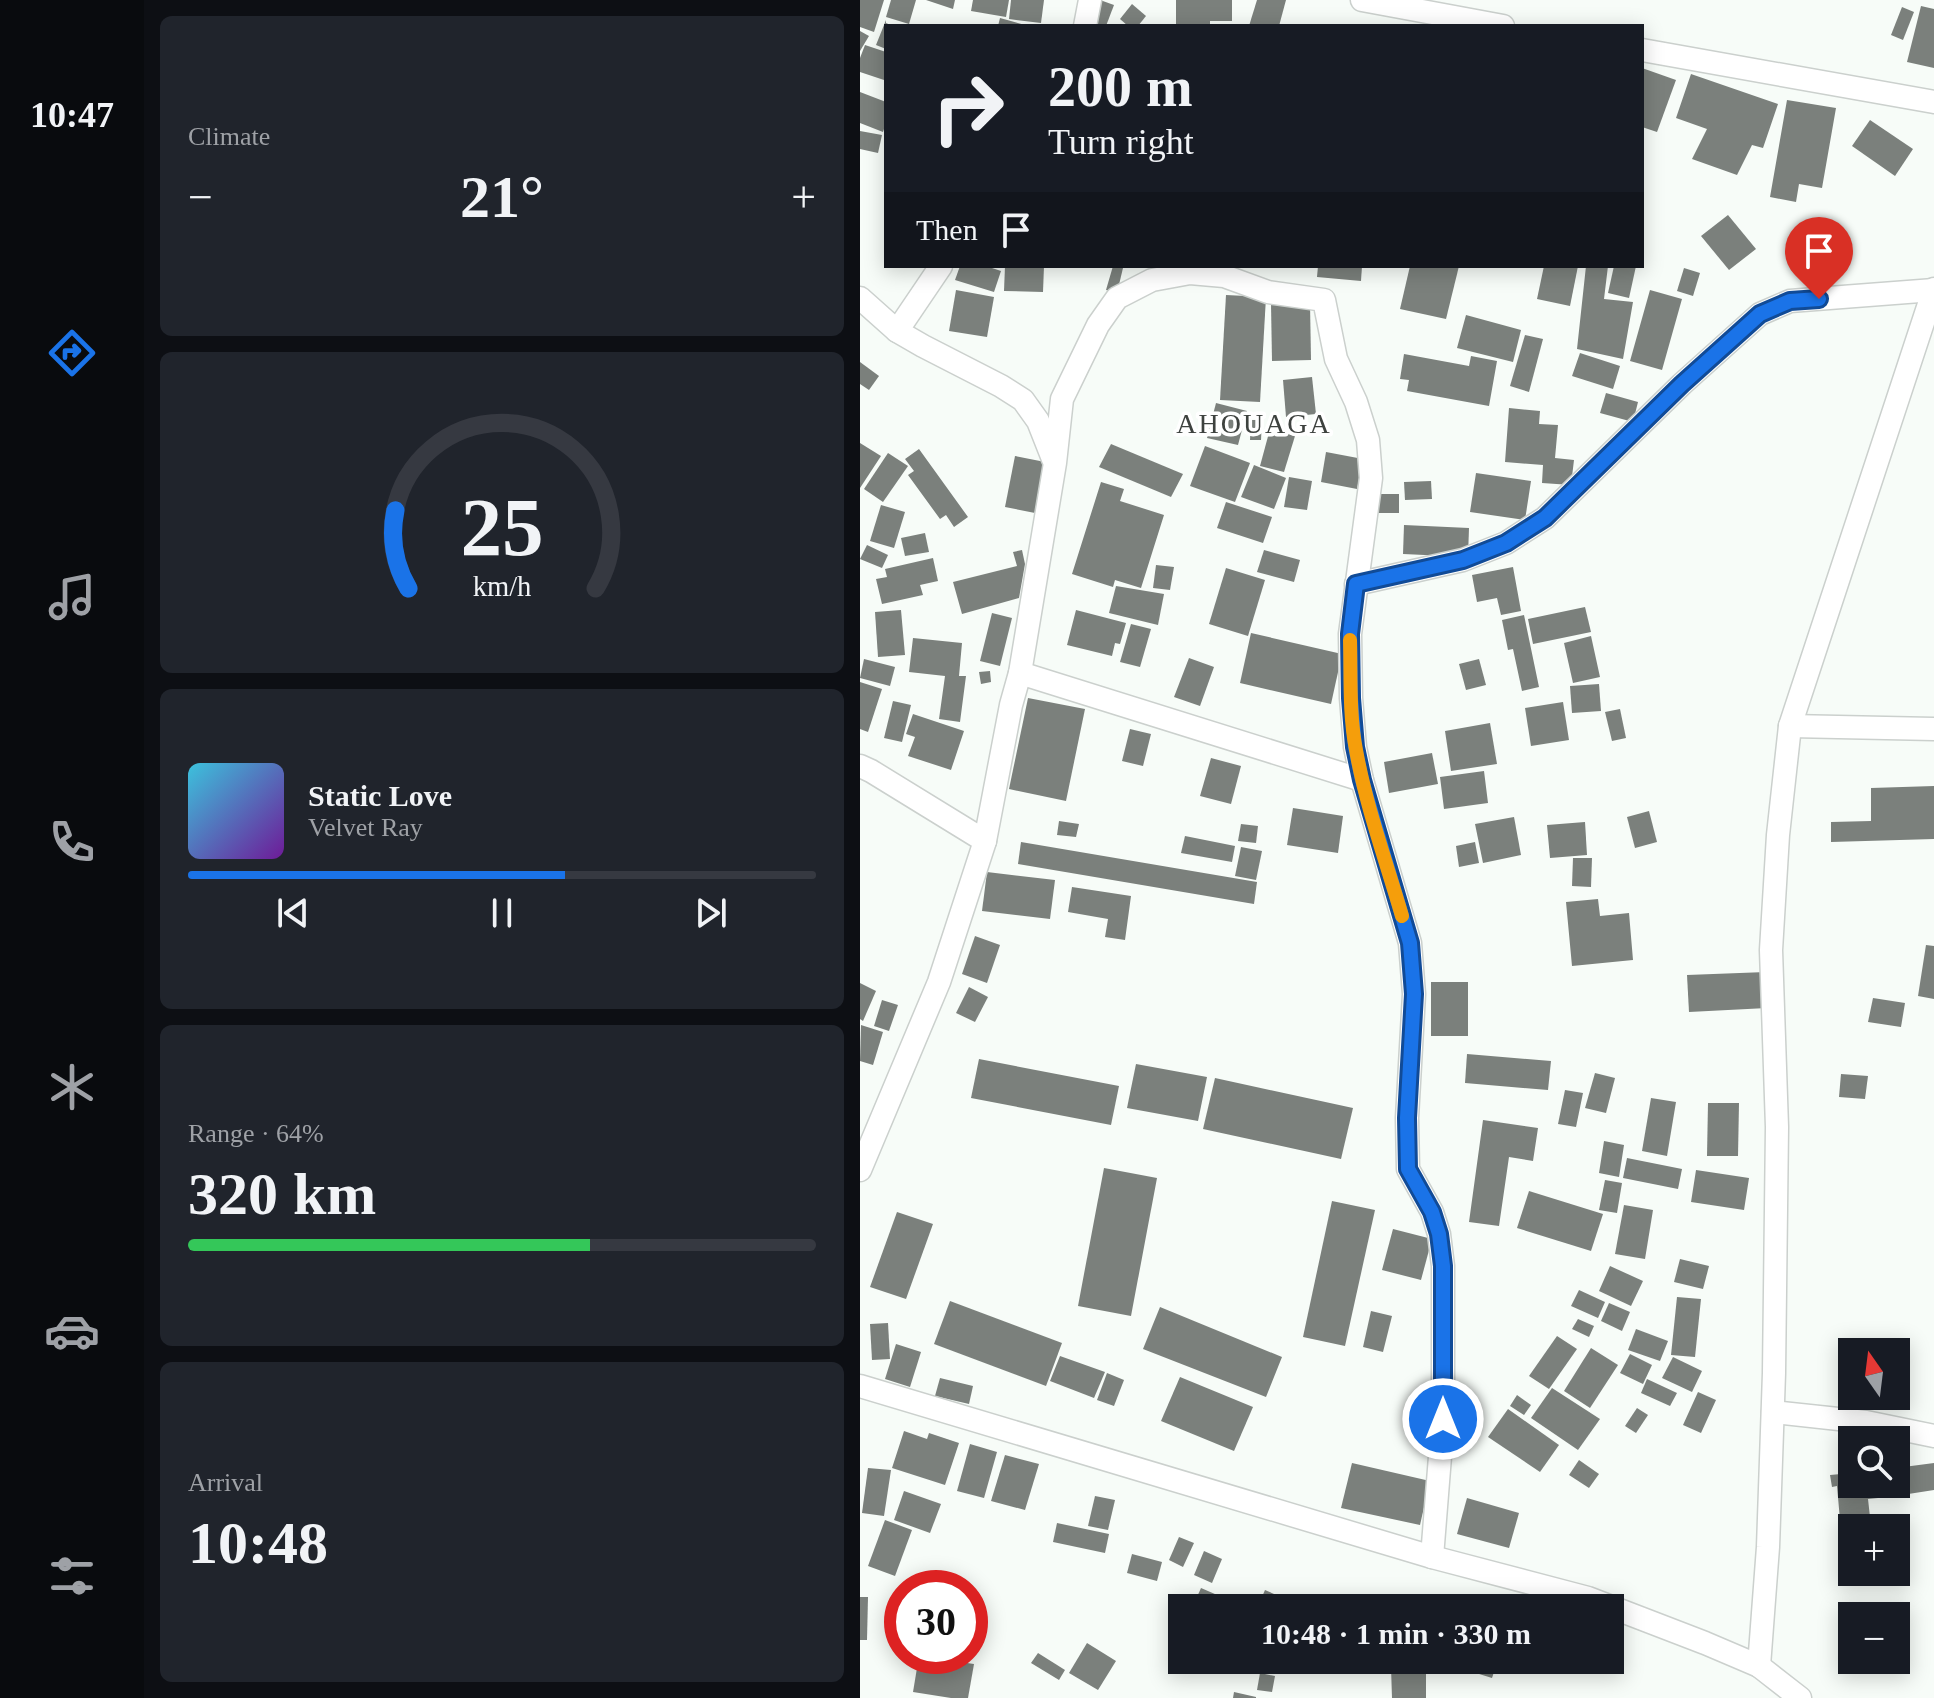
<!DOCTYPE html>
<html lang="en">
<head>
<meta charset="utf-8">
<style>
	:root { --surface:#171b24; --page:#20242c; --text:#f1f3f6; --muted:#9ea1a6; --line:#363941; --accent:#1a73e8 }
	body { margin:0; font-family:Georgia,serif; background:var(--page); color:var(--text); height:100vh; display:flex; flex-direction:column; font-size:30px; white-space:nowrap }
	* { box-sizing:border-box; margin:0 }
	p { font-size:26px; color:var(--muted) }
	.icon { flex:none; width:44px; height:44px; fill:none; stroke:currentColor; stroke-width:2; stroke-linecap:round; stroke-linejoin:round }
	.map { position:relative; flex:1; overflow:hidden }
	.panel { display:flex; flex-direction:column; gap:16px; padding:16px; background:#0d0f14; width:716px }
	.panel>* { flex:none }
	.top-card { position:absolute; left:24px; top:24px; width:760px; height:244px; border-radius:0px; box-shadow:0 4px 20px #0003; background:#171b24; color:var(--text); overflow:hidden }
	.needle { width:52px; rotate:346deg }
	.fabs { position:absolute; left:978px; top:1338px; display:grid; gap:16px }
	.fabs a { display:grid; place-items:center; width:72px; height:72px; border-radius:0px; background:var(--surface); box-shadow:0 4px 20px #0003; font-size:40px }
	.speed { position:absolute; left:24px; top:1570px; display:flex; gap:16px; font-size:40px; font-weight:700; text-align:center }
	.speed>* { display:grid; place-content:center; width:104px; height:104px; border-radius:50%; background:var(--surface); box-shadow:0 4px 20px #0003; line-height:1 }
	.speed .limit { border:12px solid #d22; background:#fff; color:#111 }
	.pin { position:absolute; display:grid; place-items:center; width:68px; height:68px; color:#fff; margin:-82px -34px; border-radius:50% 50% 50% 0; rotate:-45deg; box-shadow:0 0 8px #0007 }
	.pin .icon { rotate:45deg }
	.me { position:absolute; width:88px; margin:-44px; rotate:0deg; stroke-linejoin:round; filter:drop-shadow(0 0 6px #0008) }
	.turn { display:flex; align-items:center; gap:28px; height:168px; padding:0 32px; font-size:36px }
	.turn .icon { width:104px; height:104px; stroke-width:2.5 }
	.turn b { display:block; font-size:56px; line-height:68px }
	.then { display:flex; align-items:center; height:76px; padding:0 32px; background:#0003; gap:16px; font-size:30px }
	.big { font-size:60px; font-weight:800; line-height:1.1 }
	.panel .card { flex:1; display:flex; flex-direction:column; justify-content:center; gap:12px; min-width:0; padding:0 28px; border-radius:12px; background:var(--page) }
	.panel .dial { align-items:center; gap:0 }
	.dial svg { height:208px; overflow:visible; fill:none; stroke:var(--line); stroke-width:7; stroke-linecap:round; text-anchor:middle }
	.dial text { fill:var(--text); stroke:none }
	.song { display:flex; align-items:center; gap:24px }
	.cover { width:96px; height:96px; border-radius:12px; background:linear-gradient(135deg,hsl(190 70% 55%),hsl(280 70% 35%)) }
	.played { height:8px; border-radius:4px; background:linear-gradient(90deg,var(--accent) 60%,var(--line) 60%) }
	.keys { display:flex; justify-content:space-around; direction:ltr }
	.heat { display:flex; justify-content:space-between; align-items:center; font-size:44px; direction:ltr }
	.charge { height:12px; border-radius:6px; background:linear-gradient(90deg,#34c759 64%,var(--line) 0) }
	.trip { position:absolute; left:308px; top:1594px; width:456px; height:80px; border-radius:0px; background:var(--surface); box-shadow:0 4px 20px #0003; font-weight:800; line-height:80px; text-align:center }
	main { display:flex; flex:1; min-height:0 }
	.tab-bar { display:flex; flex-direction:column; width:144px; justify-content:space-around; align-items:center; background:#090b0e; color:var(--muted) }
	.tab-bar .icon { width:56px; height:56px }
	.tab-bar .on { color:var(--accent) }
	.tab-bar b { font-size:36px; color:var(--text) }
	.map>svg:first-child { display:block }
	.building { fill:#7b807c }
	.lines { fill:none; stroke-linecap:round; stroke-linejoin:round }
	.street-casing { stroke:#cbd0cd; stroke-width:25 }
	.street { stroke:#fff; stroke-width:22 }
	.route-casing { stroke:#114b97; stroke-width:20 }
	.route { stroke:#1a73e8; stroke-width:14 }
	.slow { stroke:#f59e0b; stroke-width:14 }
	.labels { text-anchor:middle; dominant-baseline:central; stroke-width:7; stroke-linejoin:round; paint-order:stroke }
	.quarter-label { font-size:28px; letter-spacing:2px; fill:#3e423f; stroke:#fff }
</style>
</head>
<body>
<main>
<nav class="tab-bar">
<b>10:47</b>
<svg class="icon on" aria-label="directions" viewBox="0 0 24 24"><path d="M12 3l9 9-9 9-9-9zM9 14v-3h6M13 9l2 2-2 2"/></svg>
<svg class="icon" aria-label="music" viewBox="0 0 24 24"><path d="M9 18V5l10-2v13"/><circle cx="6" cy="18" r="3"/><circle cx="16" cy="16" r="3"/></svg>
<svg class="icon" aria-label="phone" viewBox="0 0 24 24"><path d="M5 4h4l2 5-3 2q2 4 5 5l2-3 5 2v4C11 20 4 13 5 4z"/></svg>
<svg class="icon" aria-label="climate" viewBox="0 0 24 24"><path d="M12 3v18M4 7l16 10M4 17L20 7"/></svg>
<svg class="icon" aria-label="car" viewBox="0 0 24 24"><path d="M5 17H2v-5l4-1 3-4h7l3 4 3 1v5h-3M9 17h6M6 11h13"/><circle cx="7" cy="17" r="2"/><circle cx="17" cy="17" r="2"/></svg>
<svg class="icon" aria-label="filters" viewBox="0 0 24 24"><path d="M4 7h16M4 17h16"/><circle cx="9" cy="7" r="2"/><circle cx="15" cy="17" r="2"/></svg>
</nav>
<section class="panel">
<div class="card"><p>Climate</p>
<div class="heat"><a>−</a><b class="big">21°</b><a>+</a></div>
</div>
<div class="card dial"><svg viewBox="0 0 100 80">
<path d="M14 69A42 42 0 1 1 86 69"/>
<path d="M14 69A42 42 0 0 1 9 39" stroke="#1a73e8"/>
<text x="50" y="56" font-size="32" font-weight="700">25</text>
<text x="50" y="72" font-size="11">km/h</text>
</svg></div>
<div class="card">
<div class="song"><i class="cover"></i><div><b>Static Love</b><p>Velvet Ray</p></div></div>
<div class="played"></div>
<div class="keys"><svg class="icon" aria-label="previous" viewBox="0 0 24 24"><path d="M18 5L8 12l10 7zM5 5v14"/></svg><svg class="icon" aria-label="pause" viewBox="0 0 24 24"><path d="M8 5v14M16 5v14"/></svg><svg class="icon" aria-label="next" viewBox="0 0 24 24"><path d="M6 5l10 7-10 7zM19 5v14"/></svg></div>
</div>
<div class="card"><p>Range · 64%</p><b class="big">320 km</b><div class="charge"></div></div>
<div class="card"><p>Arrival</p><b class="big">10:48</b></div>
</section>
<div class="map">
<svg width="1074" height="1698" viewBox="0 0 1074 1698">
	<rect width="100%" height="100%" fill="#f7fcf8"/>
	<g class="building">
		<polygon points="0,0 24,0 14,32 0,27"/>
		<polygon points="31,0 56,0 49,24 26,17"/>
		<polygon points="66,0 95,0 93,9"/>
		<polygon points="113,0 149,0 146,17 111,11"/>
		<polygon points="151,0 184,0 181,23 149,19"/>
		<polygon points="240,0 254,5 246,26 231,23"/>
		<polygon points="316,0 372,0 372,21 350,21 350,26 316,26"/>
		<polygon points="397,0 426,0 419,26 389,26"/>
		<polygon points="272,4 286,16 278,26 268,26 260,19"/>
		<polygon points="1061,6 1074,9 1074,68 1047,62"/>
		<polygon points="1042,7 1054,12 1043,40 1031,35"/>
		<polygon points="140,18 165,25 164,26 138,26"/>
		<polygon points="26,20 26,23 33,26 26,26 26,49 16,45"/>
		<polygon points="0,31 9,36 0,51"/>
		<polygon points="5,45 26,52 26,73 24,80 0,72 0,58"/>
		<polygon points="782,68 816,80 797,132 782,127"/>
		<polygon points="831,74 918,104 903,148 892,145 877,175 832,159 847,129 816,118"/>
		<polygon points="0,92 26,102 26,123 23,132 0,123"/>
		<polygon points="927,100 976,108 962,188 939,184 936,202 910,197"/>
		<polygon points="1010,120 1053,149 1035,176 992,146"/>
		<polygon points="0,131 22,135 18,153 0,149"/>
		<polygon points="868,215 896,249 869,270 841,236"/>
		<polygon points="100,266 126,266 141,271 134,292 95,280"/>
		<polygon points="145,266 184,266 183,292 144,291"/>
		<polygon points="253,266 263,268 257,293 246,290"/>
		<polygon points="458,266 502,266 501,281 457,277"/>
		<polygon points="550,266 599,266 586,319 540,309"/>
		<polygon points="684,266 718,266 710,306 677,299"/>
		<polygon points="726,266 748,266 744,299 773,302 763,359 717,349"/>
		<polygon points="754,266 776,266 769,298 748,293"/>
		<polygon points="824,268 840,273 833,296 817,291"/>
		<polygon points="96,290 134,297 127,337 89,331"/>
		<polygon points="790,290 822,299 802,370 770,361"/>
		<polygon points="366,295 406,297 400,402 360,400"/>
		<polygon points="450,303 451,360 412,361 411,304"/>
		<polygon points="606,315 661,330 653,362 597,348"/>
		<polygon points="665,335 683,339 669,392 650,386"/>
		<polygon points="720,353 760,366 753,389 712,376"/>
		<polygon points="544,354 609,366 611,356 637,361 629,406 547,391 549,380 540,379"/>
		<polygon points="0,362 19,376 9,390 0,384"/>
		<polygon points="452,377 456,414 426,417 423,380"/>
		<polygon points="746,393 778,402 773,422 740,413"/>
		<polygon points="356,403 387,411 378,445 347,438"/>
		<polygon points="649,408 680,411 679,424 698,425 695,458 714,460 711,485 682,483 683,465 645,462"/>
		<polygon points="391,420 402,420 401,440 390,440"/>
		<polygon points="410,429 435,436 424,472 400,466"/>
		<polygon points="0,443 21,456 0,488"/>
		<polygon points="251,444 323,474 311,497 239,467"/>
		<polygon points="345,446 390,463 375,502 330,486"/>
		<polygon points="59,449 108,517 94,527 86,515 80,519 48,475 54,471 45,459"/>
		<polygon points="466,452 503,459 497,489 461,482"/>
		<polygon points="28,453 48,466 23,502 4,489"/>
		<polygon points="155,456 185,462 175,513 145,507"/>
		<polygon points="394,465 426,478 414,509 381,497"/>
		<polygon points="616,473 671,481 665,520 610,512"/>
		<polygon points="429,477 452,481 447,510 424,507"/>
		<polygon points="571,481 572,499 545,500 544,482"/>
		<polygon points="241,482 264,489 260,501 304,515 281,588 255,580 253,587 212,574"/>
		<polygon points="516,494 539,494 539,513 515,513"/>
		<polygon points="366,502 412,517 403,543 357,528"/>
		<polygon points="21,505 45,512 34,548 10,541"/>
		<polygon points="544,525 609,528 608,557 543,554"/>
		<polygon points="65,533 69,552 45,556 41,538"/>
		<polygon points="7,545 28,555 22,568 0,559"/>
		<polygon points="162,550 165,564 159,598 102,614 93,582 157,566 153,552"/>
		<polygon points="404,550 440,560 434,582 397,572"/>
		<polygon points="73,558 78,581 60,585 63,595 22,604 16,579 27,577 25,569"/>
		<polygon points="296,565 314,567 310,590 293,588"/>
		<polygon points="653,567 661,611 641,615 637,598 617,602 612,575"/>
		<polygon points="366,568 405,580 388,636 349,624"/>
		<polygon points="256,586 304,594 298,625 249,613"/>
		<polygon points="725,607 731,632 673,644 668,619"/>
		<polygon points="41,610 45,655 18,657 15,612"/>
		<polygon points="216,610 266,623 260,644 255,643 252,656 207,645"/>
		<polygon points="132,613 152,618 140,666 120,661"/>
		<polygon points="664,615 679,687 662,691 653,649 648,650 642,620"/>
		<polygon points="271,624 291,629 280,667 260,662"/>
		<polygon points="391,633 482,654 471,704 380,683"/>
		<polygon points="731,636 740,677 713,683 704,643"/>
		<polygon points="53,638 102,643 99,676 106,676 100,722 79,719 85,676 49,672"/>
		<polygon points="329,658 354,667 340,706 314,697"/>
		<polygon points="4,659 35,667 30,686 0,678"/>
		<polygon points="619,659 626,685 606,690 599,664"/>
		<polygon points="130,671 131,682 121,684 119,672"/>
		<polygon points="0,682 22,689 8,732 0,729"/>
		<polygon points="739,684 741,711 712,713 710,686"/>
		<polygon points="168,698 225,709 206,801 149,789"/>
		<polygon points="33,701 51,705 42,742 24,738"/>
		<polygon points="703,702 709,740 671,746 665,708"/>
		<polygon points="760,709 766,738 752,741 745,712"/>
		<polygon points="53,714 104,731 91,770 48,756 55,737 46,734"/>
		<polygon points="630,723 637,764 591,771 585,731"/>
		<polygon points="270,729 291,734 283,766 262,761"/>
		<polygon points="572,753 578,784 529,793 524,762"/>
		<polygon points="351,758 381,766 371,804 340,796"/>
		<polygon points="624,771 628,803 584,809 580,777"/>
		<polygon points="1074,786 1074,839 971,842 971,822 1011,821 1011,788"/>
		<polygon points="433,808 483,816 478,853 427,845"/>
		<polygon points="789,811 797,842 775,848 767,817"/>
		<polygon points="654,817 661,855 623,863 615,824"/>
		<polygon points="199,821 219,824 216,837 197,835"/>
		<polygon points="725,822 727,855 690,858 687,825"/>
		<polygon points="381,824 398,826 396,843 378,841"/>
		<polygon points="325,836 375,846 372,862 321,853"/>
		<polygon points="161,842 397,882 394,904 158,864"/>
		<polygon points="615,842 619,863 599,867 596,846"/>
		<polygon points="381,847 402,851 396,880 375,876"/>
		<polygon points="713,858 732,858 731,887 712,886"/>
		<polygon points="127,872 195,880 190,919 122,911"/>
		<polygon points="212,887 271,896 265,940 245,937 248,919 208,912"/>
		<polygon points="738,899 740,916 769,913 773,960 712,966 706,902"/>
		<polygon points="115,936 140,945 127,983 102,974"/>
		<polygon points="1066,945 1074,946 1074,999 1058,996"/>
		<polygon points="906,972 907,1008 829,1012 827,975"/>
		<rect x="571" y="982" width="37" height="54"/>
		<polygon points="0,983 16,991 3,1021 0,1019"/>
		<polygon points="109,987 128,997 115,1022 96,1013"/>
		<polygon points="1013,998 1045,1003 1041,1027 1008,1022"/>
		<polygon points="22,1000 38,1005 29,1031 14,1026"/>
		<polygon points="1,1025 23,1032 13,1065 0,1061"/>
		<polygon points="607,1054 691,1061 688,1090 605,1083"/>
		<polygon points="119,1059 259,1086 251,1125 111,1098"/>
		<polygon points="276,1064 347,1077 338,1121 267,1108"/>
		<polygon points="735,1073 755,1078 746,1113 725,1108"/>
		<polygon points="981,1074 1008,1076 1005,1099 979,1097"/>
		<polygon points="355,1078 493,1108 481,1159 343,1129"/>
		<polygon points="705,1090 723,1093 716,1127 698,1124"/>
		<polygon points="791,1098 816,1102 807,1156 782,1151"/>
		<polygon points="848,1103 879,1103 878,1156 847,1156"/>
		<polygon points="623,1120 678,1128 673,1161 649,1157 639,1226 609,1222"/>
		<polygon points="744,1141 764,1145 759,1177 739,1173"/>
		<polygon points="767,1158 822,1169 818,1189 763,1178"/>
		<polygon points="244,1168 297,1178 271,1316 218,1306"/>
		<polygon points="836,1170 889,1178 884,1210 831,1202"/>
		<polygon points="745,1180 762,1183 757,1213 739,1210"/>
		<polygon points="669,1191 743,1214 731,1251 657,1228"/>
		<polygon points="472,1201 515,1210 485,1346 443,1337"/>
		<polygon points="764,1205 793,1210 785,1259 755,1254"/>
		<polygon points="37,1212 73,1224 46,1299 10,1287"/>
		<polygon points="533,1229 572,1239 561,1280 522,1270"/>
		<polygon points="820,1259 849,1266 843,1289 814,1282"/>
		<polygon points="750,1266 783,1281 771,1306 739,1291"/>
		<polygon points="719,1290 745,1302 738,1318 711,1306"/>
		<polygon points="817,1297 841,1299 835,1357 811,1355"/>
		<polygon points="90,1301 202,1343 186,1386 74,1344"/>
		<polygon points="749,1303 770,1312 762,1331 741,1321"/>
		<polygon points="300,1307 422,1357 406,1397 283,1349"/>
		<polygon points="511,1311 532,1316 523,1352 503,1347"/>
		<polygon points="718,1319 734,1326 729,1337 712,1329"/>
		<polygon points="28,1323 30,1359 12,1360 10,1324"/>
		<polygon points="776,1329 808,1341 800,1361 768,1350"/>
		<polygon points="697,1336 717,1349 689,1389 669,1376"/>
		<polygon points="36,1344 61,1352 50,1387 25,1379"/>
		<polygon points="731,1348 758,1365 730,1408 704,1391"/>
		<polygon points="770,1354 792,1365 783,1384 760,1373"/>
		<polygon points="200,1356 245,1372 234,1398 190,1381"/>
		<polygon points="813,1357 842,1371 832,1392 802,1378"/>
		<polygon points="247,1373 264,1380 254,1406 237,1400"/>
		<polygon points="320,1377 393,1407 374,1451 301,1421"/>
		<polygon points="80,1378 113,1386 109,1404 75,1396"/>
		<polygon points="787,1379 817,1393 810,1406 781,1393"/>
		<polygon points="692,1388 740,1419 718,1450 671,1418"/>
		<polygon points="838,1392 856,1400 841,1433 823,1425"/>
		<polygon points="657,1395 671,1405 664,1415 650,1406"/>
		<polygon points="777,1408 788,1415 776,1433 765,1426"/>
		<polygon points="648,1409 699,1445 680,1472 628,1437"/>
		<polygon points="44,1431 67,1439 69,1433 99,1443 85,1485 32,1468"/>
		<polygon points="110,1444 137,1452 124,1498 97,1491"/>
		<polygon points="145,1455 179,1464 165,1510 131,1501"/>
		<polygon points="719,1460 739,1474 729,1488 709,1475"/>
		<polygon points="492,1463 570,1481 560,1525 481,1508"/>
		<polygon points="1074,1463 1074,1490 1029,1497 1027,1484 1036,1484 1036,1468"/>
		<polygon points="8,1468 31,1470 24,1516 2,1513"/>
		<polygon points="992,1473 992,1484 1017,1484 1018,1498 1008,1499 1010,1517 980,1520 977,1486 972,1487 970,1475"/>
		<polygon points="44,1491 81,1504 70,1533 34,1520"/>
		<polygon points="235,1496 255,1500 248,1530 228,1526"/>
		<polygon points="607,1498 659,1513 649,1548 597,1534"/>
		<polygon points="25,1520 52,1530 35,1576 8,1566"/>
		<polygon points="197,1523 249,1534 245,1553 193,1542"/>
		<polygon points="319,1537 334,1543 323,1567 309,1560"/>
		<polygon points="1036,1547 1042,1548 1039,1568 1036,1567"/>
		<polygon points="344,1551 362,1559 352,1583 334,1575"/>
		<polygon points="272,1554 302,1562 297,1581 267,1573"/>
		<polygon points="341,1588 371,1601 367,1608 338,1608 333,1606"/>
		<polygon points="405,1590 446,1608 397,1608"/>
		<polygon points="0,1597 8,1597 7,1640 0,1640"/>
		<polygon points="227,1643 256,1661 238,1690 209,1673"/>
		<polygon points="178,1653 205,1670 199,1680 171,1663"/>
		<polygon points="59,1656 114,1664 108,1698 91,1698 53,1692"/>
		<polygon points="387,1660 429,1660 425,1673"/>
		<polygon points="489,1660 507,1660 505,1666"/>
		<polygon points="588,1660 638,1660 632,1678 587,1664"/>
		<polygon points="566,1666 566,1698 532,1698 531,1667"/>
		<polygon points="400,1673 415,1676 412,1692 397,1690"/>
		<polygon points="374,1692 396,1697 396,1698 373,1698"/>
	</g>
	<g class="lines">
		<g class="street-casing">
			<g id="street">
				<polyline points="502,0 643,26"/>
				<polyline points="225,26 230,0"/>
				<polyline points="782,50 1074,102"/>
				<polyline points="0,298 37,331 63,346 141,386 163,400 178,421 193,459"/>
				<polyline points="37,331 81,266"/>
				<polyline points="496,584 603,560 646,543 685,518 822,384 900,314 930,301 1074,290"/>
				<polyline points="160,673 502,780"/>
				<polyline points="930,726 1074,729"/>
				<polyline points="0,766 11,771 125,841"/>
				<polyline points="0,1170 79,982 125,841 151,705 160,673 195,463 202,399 238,325 257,298 292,280 330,273 364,276 408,292 464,300 476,359 496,402 508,440 511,478 490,634 491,698 495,747 502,780 550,943 554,994 547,1118 548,1169 572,1212 579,1234 583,1266 583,1419 572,1557"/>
				<polyline points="0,1386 572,1557 728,1598 845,1643 899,1666 940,1698"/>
				<polyline points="913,1412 1006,1422 1074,1436"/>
				<polyline points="899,1666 908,1547 914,1373 917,1127 911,950 918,835 930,726 1074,289"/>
			</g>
		</g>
		<use href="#street" class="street"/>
	</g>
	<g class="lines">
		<g class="route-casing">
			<polyline id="route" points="583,1419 583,1266 579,1234 572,1212 548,1169 547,1118 554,994 550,943 502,780 495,747 491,698 490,634 496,584 603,560 646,543 685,518 822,384 900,314 930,301 959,299"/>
		</g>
		<use href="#route" class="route"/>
		<path class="slow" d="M490 640C491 676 489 714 496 750 506 806 526 861 542 916"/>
	</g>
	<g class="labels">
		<g class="quarter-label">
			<text x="394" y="423">AHOUAGA</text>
		</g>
	</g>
</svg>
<div class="fabs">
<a><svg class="needle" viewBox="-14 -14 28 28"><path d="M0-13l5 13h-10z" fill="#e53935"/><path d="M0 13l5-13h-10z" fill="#9ea1a6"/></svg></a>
<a><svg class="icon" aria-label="search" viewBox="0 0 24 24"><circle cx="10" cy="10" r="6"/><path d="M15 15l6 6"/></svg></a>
<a>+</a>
<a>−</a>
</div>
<div class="speed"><div class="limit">30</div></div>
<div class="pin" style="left:959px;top:299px;background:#d93025"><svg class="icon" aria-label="arrive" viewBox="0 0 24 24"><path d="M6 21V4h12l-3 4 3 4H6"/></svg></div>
<svg class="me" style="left:583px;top:1419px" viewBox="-20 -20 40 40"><circle r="17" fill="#1a73e8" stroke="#fff" stroke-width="3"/><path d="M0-11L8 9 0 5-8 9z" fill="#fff"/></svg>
<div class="trip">10:48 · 1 min · 330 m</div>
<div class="top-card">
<div class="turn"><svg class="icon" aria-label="right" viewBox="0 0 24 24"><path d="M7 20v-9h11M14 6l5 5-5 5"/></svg><div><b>200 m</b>Turn right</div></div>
<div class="then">Then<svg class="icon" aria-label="arrive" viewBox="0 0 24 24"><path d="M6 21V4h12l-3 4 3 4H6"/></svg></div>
</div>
</div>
</main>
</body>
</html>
